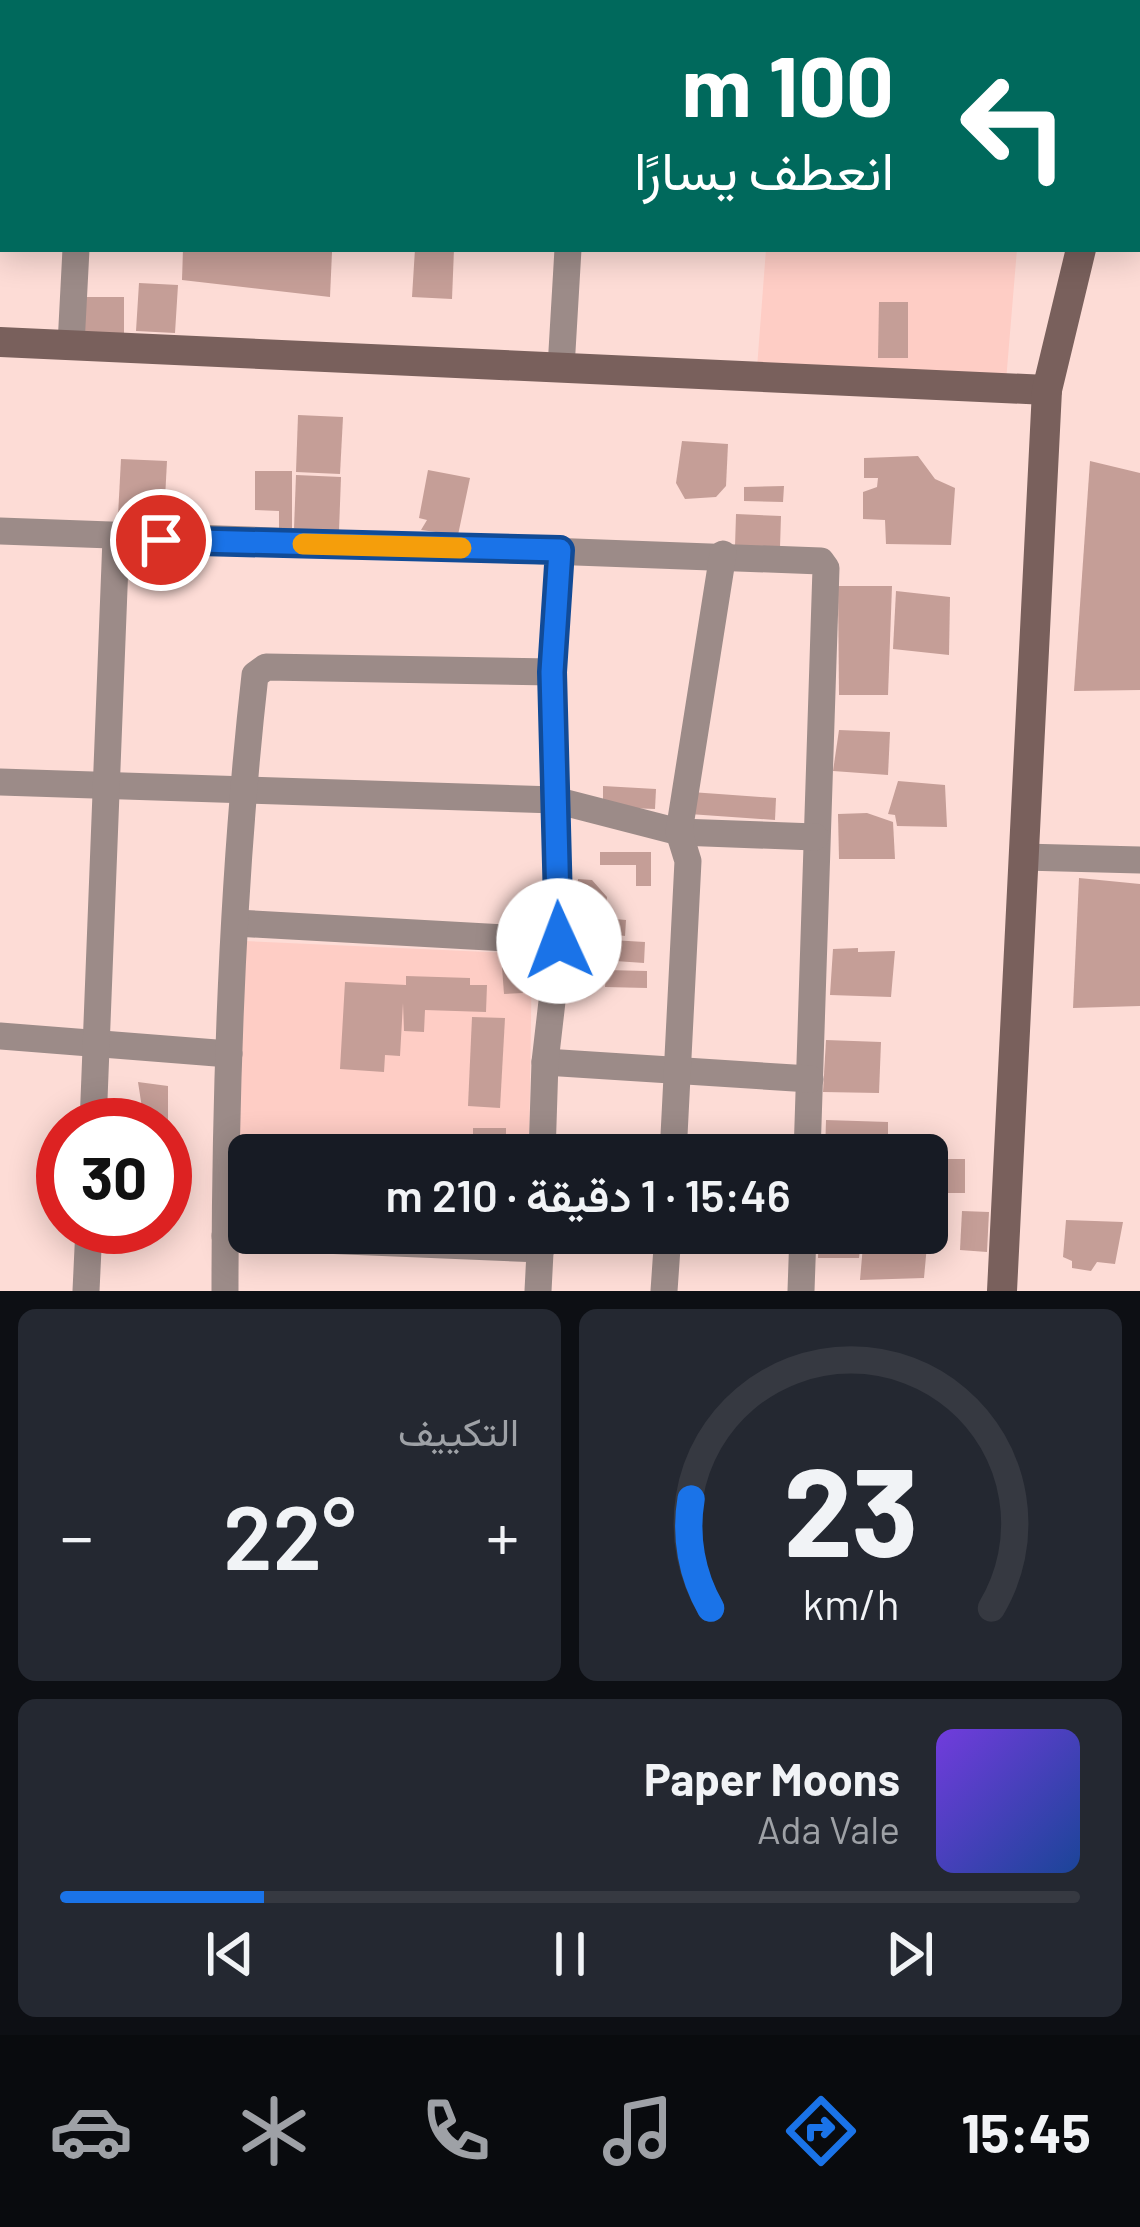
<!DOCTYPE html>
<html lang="ar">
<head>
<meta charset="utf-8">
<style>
	:root { --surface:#171b24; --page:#242831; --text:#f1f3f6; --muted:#9ea1a6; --line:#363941; --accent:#1a73e8 }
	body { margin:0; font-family:Barlow,Vazirmatn,sans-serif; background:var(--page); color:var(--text); direction:rtl; height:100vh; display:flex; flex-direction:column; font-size:45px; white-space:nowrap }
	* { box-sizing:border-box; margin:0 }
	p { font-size:39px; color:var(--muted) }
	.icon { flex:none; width:66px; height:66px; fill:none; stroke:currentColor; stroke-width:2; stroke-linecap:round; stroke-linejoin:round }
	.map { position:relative; height:1291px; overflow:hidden; direction:ltr }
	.sheet { display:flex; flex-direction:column; gap:18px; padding:18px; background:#0d0f14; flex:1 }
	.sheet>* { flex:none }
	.banner { position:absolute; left:0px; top:0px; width:1140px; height:252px; box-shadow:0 6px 30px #0003; direction:rtl; background:#00695c; color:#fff; overflow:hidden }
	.speed { position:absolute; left:36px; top:1098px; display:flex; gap:24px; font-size:60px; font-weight:700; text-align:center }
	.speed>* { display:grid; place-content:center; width:156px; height:156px; border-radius:50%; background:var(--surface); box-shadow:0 6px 30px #0003; line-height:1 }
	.speed .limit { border:18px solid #d22; background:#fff; color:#111 }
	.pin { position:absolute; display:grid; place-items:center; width:102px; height:102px; color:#fff; margin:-51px; border:6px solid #fff; border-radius:50%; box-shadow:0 3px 12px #0007 }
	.me { position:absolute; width:132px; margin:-66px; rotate:358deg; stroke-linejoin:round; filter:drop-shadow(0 0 9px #0008) }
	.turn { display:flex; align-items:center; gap:42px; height:252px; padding:0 48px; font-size:54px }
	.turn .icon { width:156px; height:156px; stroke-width:2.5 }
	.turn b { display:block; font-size:84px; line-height:102px }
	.big { font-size:90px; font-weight:600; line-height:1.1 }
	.sheet .widget { flex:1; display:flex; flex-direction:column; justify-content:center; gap:18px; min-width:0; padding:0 42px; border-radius:18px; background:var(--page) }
	.sheet .dial { align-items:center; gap:0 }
	.dial svg { height:312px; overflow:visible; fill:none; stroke:var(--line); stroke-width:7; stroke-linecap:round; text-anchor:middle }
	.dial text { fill:var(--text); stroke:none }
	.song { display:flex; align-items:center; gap:36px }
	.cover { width:144px; height:144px; border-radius:18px; background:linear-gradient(135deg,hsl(260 70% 55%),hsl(220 70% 35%)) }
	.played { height:12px; border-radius:6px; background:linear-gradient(90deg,var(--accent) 20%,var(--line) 20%) }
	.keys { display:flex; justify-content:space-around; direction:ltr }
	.heat { display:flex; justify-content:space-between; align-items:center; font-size:66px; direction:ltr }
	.sheet .tiles { flex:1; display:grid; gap:18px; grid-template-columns:1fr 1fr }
	.widget:last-child { grid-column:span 2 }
	.trip { position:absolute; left:228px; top:1134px; width:720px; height:120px; border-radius:18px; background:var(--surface); box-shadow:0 6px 30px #0003; font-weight:600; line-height:120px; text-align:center; direction:rtl }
	.menu { display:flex; height:192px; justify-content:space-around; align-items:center; background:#090b0e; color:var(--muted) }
	.menu .icon { width:84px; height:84px }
	.menu .current { color:var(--accent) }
	.menu b { font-size:54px; color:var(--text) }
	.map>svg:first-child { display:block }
	.built { fill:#fecdc5 }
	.building { fill:#c59e97 }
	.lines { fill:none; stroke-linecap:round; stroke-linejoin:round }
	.street { stroke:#9c8b88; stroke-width:27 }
	.secondary { stroke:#79605c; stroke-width:30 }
	.route-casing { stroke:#114b97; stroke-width:30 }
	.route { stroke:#1a73e8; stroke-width:21 }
	.slow { stroke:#f59e0b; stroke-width:21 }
</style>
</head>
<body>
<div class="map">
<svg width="1140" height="1291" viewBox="0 0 1140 1291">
	<rect width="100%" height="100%" fill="#fddcd6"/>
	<g class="built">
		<polygon points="766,249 1017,249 1006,381 757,368"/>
		<polygon points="244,941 532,954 529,1155 249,1155 249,1227 237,1227"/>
	</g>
	<g class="building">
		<polygon points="183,249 332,252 330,297 182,280"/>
		<polygon points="415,249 454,249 452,299 412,297"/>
		<polygon points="139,283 178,285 175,333 136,331"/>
		<rect x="84" y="297" width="40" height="43"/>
		<polygon points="879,302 908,302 908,358 878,358"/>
		<polygon points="298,415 343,417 340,474 296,472"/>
		<polygon points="682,441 728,444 726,486 716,497 685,499 676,483"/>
		<polygon points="918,456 935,479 955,488 951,545 886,544 885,520 863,519 863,492 877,487 878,478 864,478 864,458"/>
		<polygon points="121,459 167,461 164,518 118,516"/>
		<polygon points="1090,461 1140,473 1140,690 1074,691"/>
		<polygon points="428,470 470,478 458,535 421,530 427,520 419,518"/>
		<polygon points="255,471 292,471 292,533 279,533 279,511 255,510"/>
		<polygon points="296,475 341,477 339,531 294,529"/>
		<polygon points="784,486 783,502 744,501 744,487"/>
		<polygon points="736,514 781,516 780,547 735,547"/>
		<polygon points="838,586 892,586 888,695 839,695"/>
		<polygon points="896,591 950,597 949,655 893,649"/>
		<polygon points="839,730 890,732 888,775 833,771"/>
		<polygon points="898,781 945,785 947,827 897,826 895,815 888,814"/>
		<polygon points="603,786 656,789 655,809 603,807"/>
		<polygon points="691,792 776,798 775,820 689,814"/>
		<polygon points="867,813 893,822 895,859 839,859 838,814"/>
		<polygon points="600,852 651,852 651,886 636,886 636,865 600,865"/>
		<polygon points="1079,878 1140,884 1140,1006 1073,1008"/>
		<polygon points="578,879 592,880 607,897 605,918 626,920 625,936 611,934 611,940 645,942 644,963 601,960 601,952 572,950"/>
		<polygon points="858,948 858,952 895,951 891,997 830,995 833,949"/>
		<polygon points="522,966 523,993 504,994 502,967"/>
		<polygon points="606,970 647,971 647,988 605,987"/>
		<polygon points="406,976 470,978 470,985 487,985 486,1012 425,1010 424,1032 404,1031 403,1003 400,1056 385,1055 384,1072 340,1069 345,982 406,985"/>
		<polygon points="472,1017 505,1018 500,1108 468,1106"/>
		<polygon points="826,1040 881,1042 879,1093 823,1092"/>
		<polygon points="138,1082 168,1086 168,1121 144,1121"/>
		<polygon points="826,1120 888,1122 888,1155 825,1155"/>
		<rect x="473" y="1128" width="33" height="27"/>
		<polygon points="737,1138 767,1148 765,1155 731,1155"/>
		<polygon points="165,1155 184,1156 183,1180 165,1179"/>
		<rect x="927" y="1159" width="38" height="34"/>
		<polygon points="962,1211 989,1212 987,1252 960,1250"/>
		<polygon points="1066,1220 1123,1222 1115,1264 1097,1262 1091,1271 1072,1268 1072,1261 1063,1257"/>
		<polygon points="819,1233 862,1233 859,1258 818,1258"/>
		<polygon points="864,1234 928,1234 924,1278 860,1280"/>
	</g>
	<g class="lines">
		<g class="street">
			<polyline points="580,3 580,0"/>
			<polyline points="71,345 76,249"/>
			<polyline points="561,368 568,249"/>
			<polyline points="0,531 821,561 826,568 807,1155"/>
			<polyline points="0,782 555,800 679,832 815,837"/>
			<polyline points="1023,857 1140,860"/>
			<polyline points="236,923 559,941"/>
			<polyline points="0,1036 229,1054"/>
			<polyline points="545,1062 810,1079"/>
			<polyline points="93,1125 116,538"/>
			<polyline points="542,1155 545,1062 559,941 552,672 560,550"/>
			<polyline points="673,1155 688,861 679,832 723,554"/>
			<polyline points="225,1236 541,1249"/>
			<polyline points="86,1291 89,1227"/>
			<path d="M225 1291C225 1086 232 879 255 675L266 667 552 672"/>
			<polyline points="538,1291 541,1233"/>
			<polyline points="664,1291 668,1233"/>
			<polyline points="801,1291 803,1233"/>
		</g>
		<g class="secondary">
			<polyline points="1137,10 1139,0"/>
			<polyline points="0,342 1047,390"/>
			<polyline points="1002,1291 1047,390 1081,249"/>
		</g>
	</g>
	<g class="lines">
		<g class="route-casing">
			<polyline id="route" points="161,540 560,550 552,672 559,941"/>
		</g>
		<use href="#route" class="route"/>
		<polyline class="slow" points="303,544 461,548"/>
	</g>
</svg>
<div class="speed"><div class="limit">30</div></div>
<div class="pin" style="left:161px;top:540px;background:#d93025"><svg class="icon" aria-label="arrive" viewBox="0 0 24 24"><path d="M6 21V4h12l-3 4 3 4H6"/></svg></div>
<svg class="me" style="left:559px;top:941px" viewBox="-20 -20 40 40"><circle r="19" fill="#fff"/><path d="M0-13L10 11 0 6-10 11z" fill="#1a73e8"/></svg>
<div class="trip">15:46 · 1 دقيقة · 210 m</div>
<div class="banner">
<div class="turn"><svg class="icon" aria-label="left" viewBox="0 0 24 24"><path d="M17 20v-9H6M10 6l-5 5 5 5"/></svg><div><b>100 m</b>انعطف يسارًا</div></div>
</div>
</div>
<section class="sheet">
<div class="tiles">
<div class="widget dial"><svg viewBox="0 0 100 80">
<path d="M14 69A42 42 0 1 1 86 69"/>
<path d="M14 69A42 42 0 0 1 9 41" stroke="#1a73e8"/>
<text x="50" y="56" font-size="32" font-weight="700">23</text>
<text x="50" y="72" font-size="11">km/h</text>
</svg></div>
<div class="widget"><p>التكييف</p>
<div class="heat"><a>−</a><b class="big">22°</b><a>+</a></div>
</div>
<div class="widget">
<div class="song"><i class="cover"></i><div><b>Paper Moons</b><p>Ada Vale</p></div></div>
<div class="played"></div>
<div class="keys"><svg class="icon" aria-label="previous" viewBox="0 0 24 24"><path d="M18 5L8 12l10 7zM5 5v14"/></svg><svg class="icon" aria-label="pause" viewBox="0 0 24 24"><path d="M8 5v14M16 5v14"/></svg><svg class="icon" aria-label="next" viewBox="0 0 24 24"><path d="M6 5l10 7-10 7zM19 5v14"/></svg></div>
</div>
</div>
</section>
<nav class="menu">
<b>15:45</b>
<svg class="icon current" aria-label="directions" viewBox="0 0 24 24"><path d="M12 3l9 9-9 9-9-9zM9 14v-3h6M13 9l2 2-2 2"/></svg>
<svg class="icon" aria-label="music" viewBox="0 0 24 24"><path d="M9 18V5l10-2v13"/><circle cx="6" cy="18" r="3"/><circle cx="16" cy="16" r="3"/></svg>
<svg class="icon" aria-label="phone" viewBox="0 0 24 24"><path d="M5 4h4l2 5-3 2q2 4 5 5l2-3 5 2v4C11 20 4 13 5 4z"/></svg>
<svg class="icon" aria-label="climate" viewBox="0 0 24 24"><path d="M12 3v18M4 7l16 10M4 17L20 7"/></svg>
<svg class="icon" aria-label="car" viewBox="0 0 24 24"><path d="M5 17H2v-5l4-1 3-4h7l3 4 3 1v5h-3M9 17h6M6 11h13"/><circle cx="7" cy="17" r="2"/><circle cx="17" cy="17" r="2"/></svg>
</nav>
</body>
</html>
